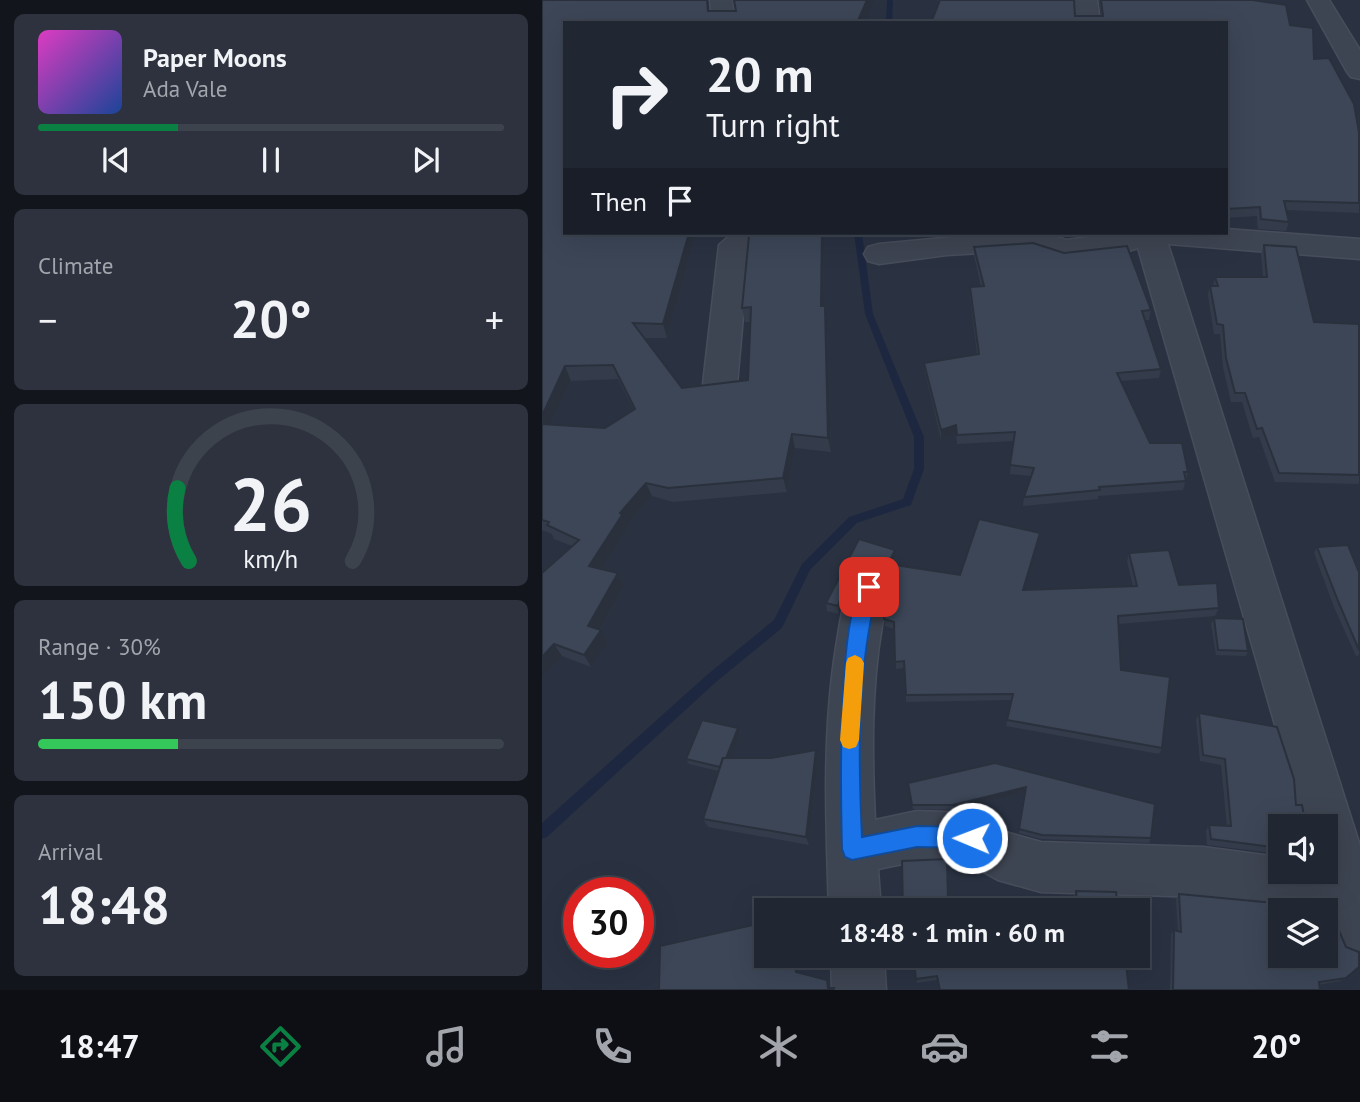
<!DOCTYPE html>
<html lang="en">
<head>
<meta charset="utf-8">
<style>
	:root { --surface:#202632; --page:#2d323e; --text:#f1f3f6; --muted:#a2a5ac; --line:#3d434d; --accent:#0b8043 }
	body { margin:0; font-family:"PT Sans",sans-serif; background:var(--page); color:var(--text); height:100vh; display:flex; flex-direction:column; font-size:26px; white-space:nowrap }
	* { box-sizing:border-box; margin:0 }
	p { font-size:23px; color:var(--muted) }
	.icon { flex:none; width:38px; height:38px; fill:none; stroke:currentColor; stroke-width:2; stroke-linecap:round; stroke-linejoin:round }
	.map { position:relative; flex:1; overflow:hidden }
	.details { display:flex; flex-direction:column; gap:14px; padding:14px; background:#12151c; width:542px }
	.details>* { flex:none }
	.hud { position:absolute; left:21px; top:21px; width:665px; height:214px; border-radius:0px; box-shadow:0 7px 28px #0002,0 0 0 2px var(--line); background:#202632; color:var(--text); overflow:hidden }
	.buttons { position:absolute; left:726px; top:814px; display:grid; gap:14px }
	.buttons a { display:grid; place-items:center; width:70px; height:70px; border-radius:0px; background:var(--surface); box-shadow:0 7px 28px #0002,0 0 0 2px var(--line); font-size:35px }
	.speed { position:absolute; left:21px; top:877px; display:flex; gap:14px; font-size:35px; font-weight:700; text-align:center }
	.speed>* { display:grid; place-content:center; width:91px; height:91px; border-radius:50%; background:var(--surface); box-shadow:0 7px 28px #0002,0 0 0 2px var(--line); line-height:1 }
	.speed .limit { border:10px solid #d22; background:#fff; color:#111 }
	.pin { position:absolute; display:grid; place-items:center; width:60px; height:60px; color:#fff; margin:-30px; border-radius:14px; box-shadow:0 4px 10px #0006 }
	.me { position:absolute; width:77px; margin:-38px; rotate:271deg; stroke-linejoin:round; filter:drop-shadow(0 0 5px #0008) }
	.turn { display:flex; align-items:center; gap:24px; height:147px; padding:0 28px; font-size:32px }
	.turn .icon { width:91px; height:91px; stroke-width:2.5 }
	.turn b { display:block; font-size:49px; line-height:60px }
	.then { display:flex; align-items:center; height:66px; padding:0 28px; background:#0003; gap:14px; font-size:26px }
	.big { font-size:52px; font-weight:700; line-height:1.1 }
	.details .widget { flex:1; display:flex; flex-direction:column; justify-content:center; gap:10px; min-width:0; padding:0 24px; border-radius:10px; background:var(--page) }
	.details .dial { align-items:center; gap:0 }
	.dial svg { height:182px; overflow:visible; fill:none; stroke:var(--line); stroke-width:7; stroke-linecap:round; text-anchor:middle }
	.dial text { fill:var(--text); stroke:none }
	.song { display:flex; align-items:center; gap:21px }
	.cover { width:84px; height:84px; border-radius:10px; background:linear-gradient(135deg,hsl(310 70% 55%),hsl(220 70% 35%)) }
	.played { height:7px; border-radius:4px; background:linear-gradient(90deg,var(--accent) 30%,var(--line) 30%) }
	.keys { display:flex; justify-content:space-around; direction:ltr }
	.heat { display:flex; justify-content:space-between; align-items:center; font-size:38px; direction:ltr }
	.charge { height:10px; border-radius:5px; background:linear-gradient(90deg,#34c759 30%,var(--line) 0) }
	.trip { position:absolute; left:212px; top:898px; width:396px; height:70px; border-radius:0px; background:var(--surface); box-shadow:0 7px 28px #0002,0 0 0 2px var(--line); font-weight:700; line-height:70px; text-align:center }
	.tab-bar { display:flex; height:112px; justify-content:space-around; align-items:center; background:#0d0f14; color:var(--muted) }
	.tab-bar .icon { width:49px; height:49px }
	.tab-bar .selected { color:var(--accent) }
	.tab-bar b { font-size:32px; color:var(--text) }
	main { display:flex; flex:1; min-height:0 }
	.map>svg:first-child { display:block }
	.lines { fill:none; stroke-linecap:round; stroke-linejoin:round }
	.stream { fill:#1d2840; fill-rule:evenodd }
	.minor-casing { stroke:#484d5b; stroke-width:3 }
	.minor { fill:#3e4552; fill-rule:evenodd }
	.wall { fill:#343c4b; fill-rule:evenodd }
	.shaded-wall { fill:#2a313d }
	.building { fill:#3c4657; stroke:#2a313d; stroke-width:2; fill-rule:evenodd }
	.route { fill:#1a73e8; stroke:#114b97; stroke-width:2 }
	.slow { fill:#f59e0b }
</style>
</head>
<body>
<main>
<section class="details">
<div class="widget">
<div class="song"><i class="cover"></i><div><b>Paper Moons</b><p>Ada Vale</p></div></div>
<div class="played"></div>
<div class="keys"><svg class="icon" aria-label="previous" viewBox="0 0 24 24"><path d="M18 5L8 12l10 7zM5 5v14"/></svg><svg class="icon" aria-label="pause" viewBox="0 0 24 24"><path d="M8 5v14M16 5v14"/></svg><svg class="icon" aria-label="next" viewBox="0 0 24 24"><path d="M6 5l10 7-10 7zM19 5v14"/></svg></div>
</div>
<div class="widget"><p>Climate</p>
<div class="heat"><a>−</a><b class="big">20°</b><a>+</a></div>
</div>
<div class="widget dial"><svg viewBox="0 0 100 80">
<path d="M14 69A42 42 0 1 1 86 69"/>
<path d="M14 69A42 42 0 0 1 9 37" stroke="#0b8043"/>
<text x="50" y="56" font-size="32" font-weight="700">26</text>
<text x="50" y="72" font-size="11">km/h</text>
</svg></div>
<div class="widget"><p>Range · 30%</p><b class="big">150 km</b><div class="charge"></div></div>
<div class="widget"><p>Arrival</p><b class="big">18:48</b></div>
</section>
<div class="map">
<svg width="818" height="990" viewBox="0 0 818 990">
	<rect width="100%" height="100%" fill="#2a3242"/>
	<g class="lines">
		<g class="stream">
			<polygon points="345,0 351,0 350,23 344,23"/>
			<polygon points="312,233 320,233 331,314 382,437 382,469 370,502 369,505 315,523 268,570 240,628 174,682 5,837 0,839 0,823 166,674 232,620 260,564 307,517 361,499 372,469 372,437 323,314"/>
		</g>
		<g class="minor-casing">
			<g id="minor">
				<polygon points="168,0 190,0 194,23 170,23"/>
				<polygon points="533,0 555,0 558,23 534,23"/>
				<polygon points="765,0 787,0 818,50 818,79 809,77 805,72"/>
				<path d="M684 229 818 239V259L626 244 818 846V956L800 948 784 910H758L661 897 499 892 456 880 423 862 375 861 336 869 339 910H287C284 822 280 734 294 647 298 623 301 597 312 575L327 569 342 575C350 592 343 607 340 626 329 690 330 755 333 820L375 811 430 813 467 833 499 842 661 847 738 857V872H784V826H762L596 248 574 255 521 260 491 250 405 255 337 264 326 261 322 254 326 247 337 244 454 233H503L524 240 579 233H684Z"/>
				<polygon points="191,233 227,233 207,249 195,384 190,393 178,397 166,393 161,384 177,245"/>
				<polygon points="289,956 342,956 344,990 290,990"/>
			</g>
		</g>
		<use href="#minor" class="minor"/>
	</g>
	<g class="wall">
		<path d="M0 0 322 23H23V233H154L125 338H102L140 388 206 380 208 322H203L200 308 210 233H282L281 306 285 321 289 452 253 448 245 492 131 502 110 496 85 525 86 528 60 569 76 573 83 586 58 630 66 643 49 667 20 656 0 678V573L30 546 12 539 10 534 0 530ZM76 379 92 410 63 428 9 425 29 381Z"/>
		<polygon points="394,0 532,0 533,16 559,16 557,0 711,0 748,25 772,59 817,132 817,213 744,210 747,222 744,231 716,229 715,216 684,218 684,23 389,23 398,1"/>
		<polygon points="510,233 560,233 524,237"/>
		<polygon points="722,245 772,322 817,324 817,484 733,482 717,437 711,438 700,402 689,402 681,367 678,334 672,334 666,295 668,286 671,286 673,277 721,277 719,254"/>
		<polygon points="432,247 609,310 607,320 603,320 619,369 617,378 579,381 608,443 646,472 641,490 556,496 556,499 481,506 482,497 489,476 468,474 471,441 415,444 414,434 399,439 383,372 382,363 435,354 428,296 428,287 439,286 432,256"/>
		<polygon points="317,539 353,558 350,565 418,575 497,541 482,589 591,586 585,561 587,553 677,608 673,616 577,624 579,670 620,748 617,754 464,726 469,700 364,702 363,668 354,669 352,629 343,626 342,619 347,588 344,574 328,567 311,573 297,614 285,611 284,603"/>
		<polygon points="775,547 817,572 817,655 814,656 792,607 772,553"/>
		<polygon points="672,618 706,651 704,656 674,655 669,624"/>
		<polygon points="657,713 738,826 738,855 738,854 665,845 664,831 667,825 685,826 679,765 658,761 654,720"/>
		<polygon points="196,728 198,733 188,758 229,758 274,750 276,760 267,845 166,827 161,819 177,771 147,764 144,759"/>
		<polygon points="453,763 609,838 607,843 499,839 477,833 484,792 411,810 371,809 367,788"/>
		<polygon points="405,859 406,904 361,910"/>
		<polygon points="534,891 576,910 533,910 532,896"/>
		<polygon points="637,894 804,947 817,967 798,981 777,985 778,990 628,990 629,934 632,930 636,931 634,899"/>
		<polygon points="371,956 583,956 395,980 375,983"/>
	</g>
	<g class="shaded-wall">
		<polygon points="325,0 332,0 322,23 315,23"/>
		<polygon points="147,233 154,233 125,338 121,324"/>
		<polygon points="280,233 282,233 281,321 279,306"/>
		<polygon points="283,306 285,321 289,452 286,438"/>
		<polygon points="23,366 29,381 3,438 0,431 0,416"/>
		<polygon points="414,425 414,434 399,439 399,430"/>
		<polygon points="250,434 253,448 245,492 241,478"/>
		<polygon points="104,483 110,496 85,525 86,528 54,579 47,566 78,513"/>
		<polygon points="498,533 497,541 480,597 481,590"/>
		<polygon points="353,550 353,558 347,572 346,564"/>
		<polygon points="327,559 328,567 311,573 297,614 296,606 310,565"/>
		<polygon points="76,573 83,586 53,638 46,626"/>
		<polygon points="59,630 66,643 49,667 42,655"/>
		<polygon points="12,644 20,656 0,678 0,657"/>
		<polygon points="196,728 198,733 183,772 180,768"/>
		<polygon points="274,750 276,760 267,845 264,837"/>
		<polygon points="484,787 484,792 411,810 411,805"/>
		<polygon points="252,956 254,956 256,977 254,972"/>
	</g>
	<g class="building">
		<polygon points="0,0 165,0 166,11 194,11 192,0 325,0 315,23 23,23 23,233 147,233 121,324 91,323 140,388 206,380 209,307 200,308 207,236 210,233 280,233 279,306 283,306 286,438 250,434 241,478 126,488 104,483 78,513 80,515 47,566 76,573 46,626 59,630 42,655 12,644 0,657 0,573 37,540 5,525 7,522 0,520 0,424 63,428 93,409 71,365 23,366 0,416"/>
		<polygon points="398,0 532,0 533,16 561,16 559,0 711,0 744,5 748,25 771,28 772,59 787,58 812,104 817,132 817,203 742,201 747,222 719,219 718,207 684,209 684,23 389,23"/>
		<polygon points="491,243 522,253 585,246 609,310 600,311 619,369 575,373 608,443 640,443 646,472 642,472 644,481 557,487 558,490 482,497 492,468 468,465 473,432 415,435 414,425 399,430 382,363 437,354 428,287 442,286 432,247"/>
		<polygon points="722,245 754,247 772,322 817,324 817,475 737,473 720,428 715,429 703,393 693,393 684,358 681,325 675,324 668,286 676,286 673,277 725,277"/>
		<polygon points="437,519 498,533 481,590 595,586 587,553 627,550 637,585 675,583 677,608 576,616 579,670 628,677 620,748 465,720 471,694 364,695 362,661 353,662 352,622 342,619 348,586 344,566 327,559 310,565 296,606 284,603 317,539 353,550 346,564 418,575"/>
		<polygon points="806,545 817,572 817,650 796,601 775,547"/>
		<polygon points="672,618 701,619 706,651 676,650"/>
		<polygon points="657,713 735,727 752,779 754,805 760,805 764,826 738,826 738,848 669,839 667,825 689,826 683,759 661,755"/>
		<polygon points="160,720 196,728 184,758 181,758 178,767 144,759"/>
		<polygon points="274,750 264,837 161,819 181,758 229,758"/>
		<polygon points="453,763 613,804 609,838 500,835 477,829 484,787 411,805 370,805 366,783"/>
		<polygon points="405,859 406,899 398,900 399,910 361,910 360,861"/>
		<polygon points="534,891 574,892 576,910 536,910"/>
		<path d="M637 894 787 908 804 947 817 952V967L804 978 777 982 778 990H631L632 930 639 932ZM738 910H784V956H738Z"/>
		<polygon points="224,922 224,956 252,956 254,972 285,980 286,988 292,988 291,990 109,990 117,988 118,946"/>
		<polygon points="371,956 583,956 587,990 398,990 395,976 374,979"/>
	</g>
	<path class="route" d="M327 580 336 587C315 670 316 753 320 837L375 826 430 827 437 830 440 838 437 845 430 848 375 847 310 860 303 857 300 849C299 811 293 592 327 580Z"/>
	<polygon class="slow" points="313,655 319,658 322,663 317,740 314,747 307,749 301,747 298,740 304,663 306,658"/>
</svg>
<div class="buttons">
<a><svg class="icon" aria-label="sound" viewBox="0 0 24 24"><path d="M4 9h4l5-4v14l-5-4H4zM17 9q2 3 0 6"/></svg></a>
<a><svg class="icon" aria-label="layers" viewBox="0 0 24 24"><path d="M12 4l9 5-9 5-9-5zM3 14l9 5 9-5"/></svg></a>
</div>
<div class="speed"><div class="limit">30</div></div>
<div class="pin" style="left:327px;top:587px;background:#d93025"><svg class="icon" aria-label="arrive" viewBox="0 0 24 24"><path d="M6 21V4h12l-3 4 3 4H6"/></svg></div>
<svg class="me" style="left:430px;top:838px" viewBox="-20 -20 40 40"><circle r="17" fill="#1a73e8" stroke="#fff" stroke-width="3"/><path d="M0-11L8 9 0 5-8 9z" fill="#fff"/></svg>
<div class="trip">18:48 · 1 min · 60 m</div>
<div class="hud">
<div class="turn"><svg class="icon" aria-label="right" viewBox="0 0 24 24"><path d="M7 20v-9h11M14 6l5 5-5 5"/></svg><div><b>20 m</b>Turn right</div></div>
<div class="then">Then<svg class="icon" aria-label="arrive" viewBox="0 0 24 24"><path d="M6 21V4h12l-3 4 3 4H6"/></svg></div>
</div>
</div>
</main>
<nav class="tab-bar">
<b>18:47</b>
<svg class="icon selected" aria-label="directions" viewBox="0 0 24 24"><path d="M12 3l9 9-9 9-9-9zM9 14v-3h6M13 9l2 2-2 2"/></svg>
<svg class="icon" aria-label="music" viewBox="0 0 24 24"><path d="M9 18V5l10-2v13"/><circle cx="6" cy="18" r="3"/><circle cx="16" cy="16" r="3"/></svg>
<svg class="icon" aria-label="phone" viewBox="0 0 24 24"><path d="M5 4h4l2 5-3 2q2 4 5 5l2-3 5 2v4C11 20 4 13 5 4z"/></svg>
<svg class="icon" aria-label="climate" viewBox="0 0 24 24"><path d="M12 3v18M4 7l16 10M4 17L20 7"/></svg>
<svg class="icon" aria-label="car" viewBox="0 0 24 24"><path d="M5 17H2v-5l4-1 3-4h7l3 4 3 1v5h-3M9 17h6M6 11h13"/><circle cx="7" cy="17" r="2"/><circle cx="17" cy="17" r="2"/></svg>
<svg class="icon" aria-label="filters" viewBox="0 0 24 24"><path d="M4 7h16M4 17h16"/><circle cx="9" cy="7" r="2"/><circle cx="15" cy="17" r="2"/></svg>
<b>20°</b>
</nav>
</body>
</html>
